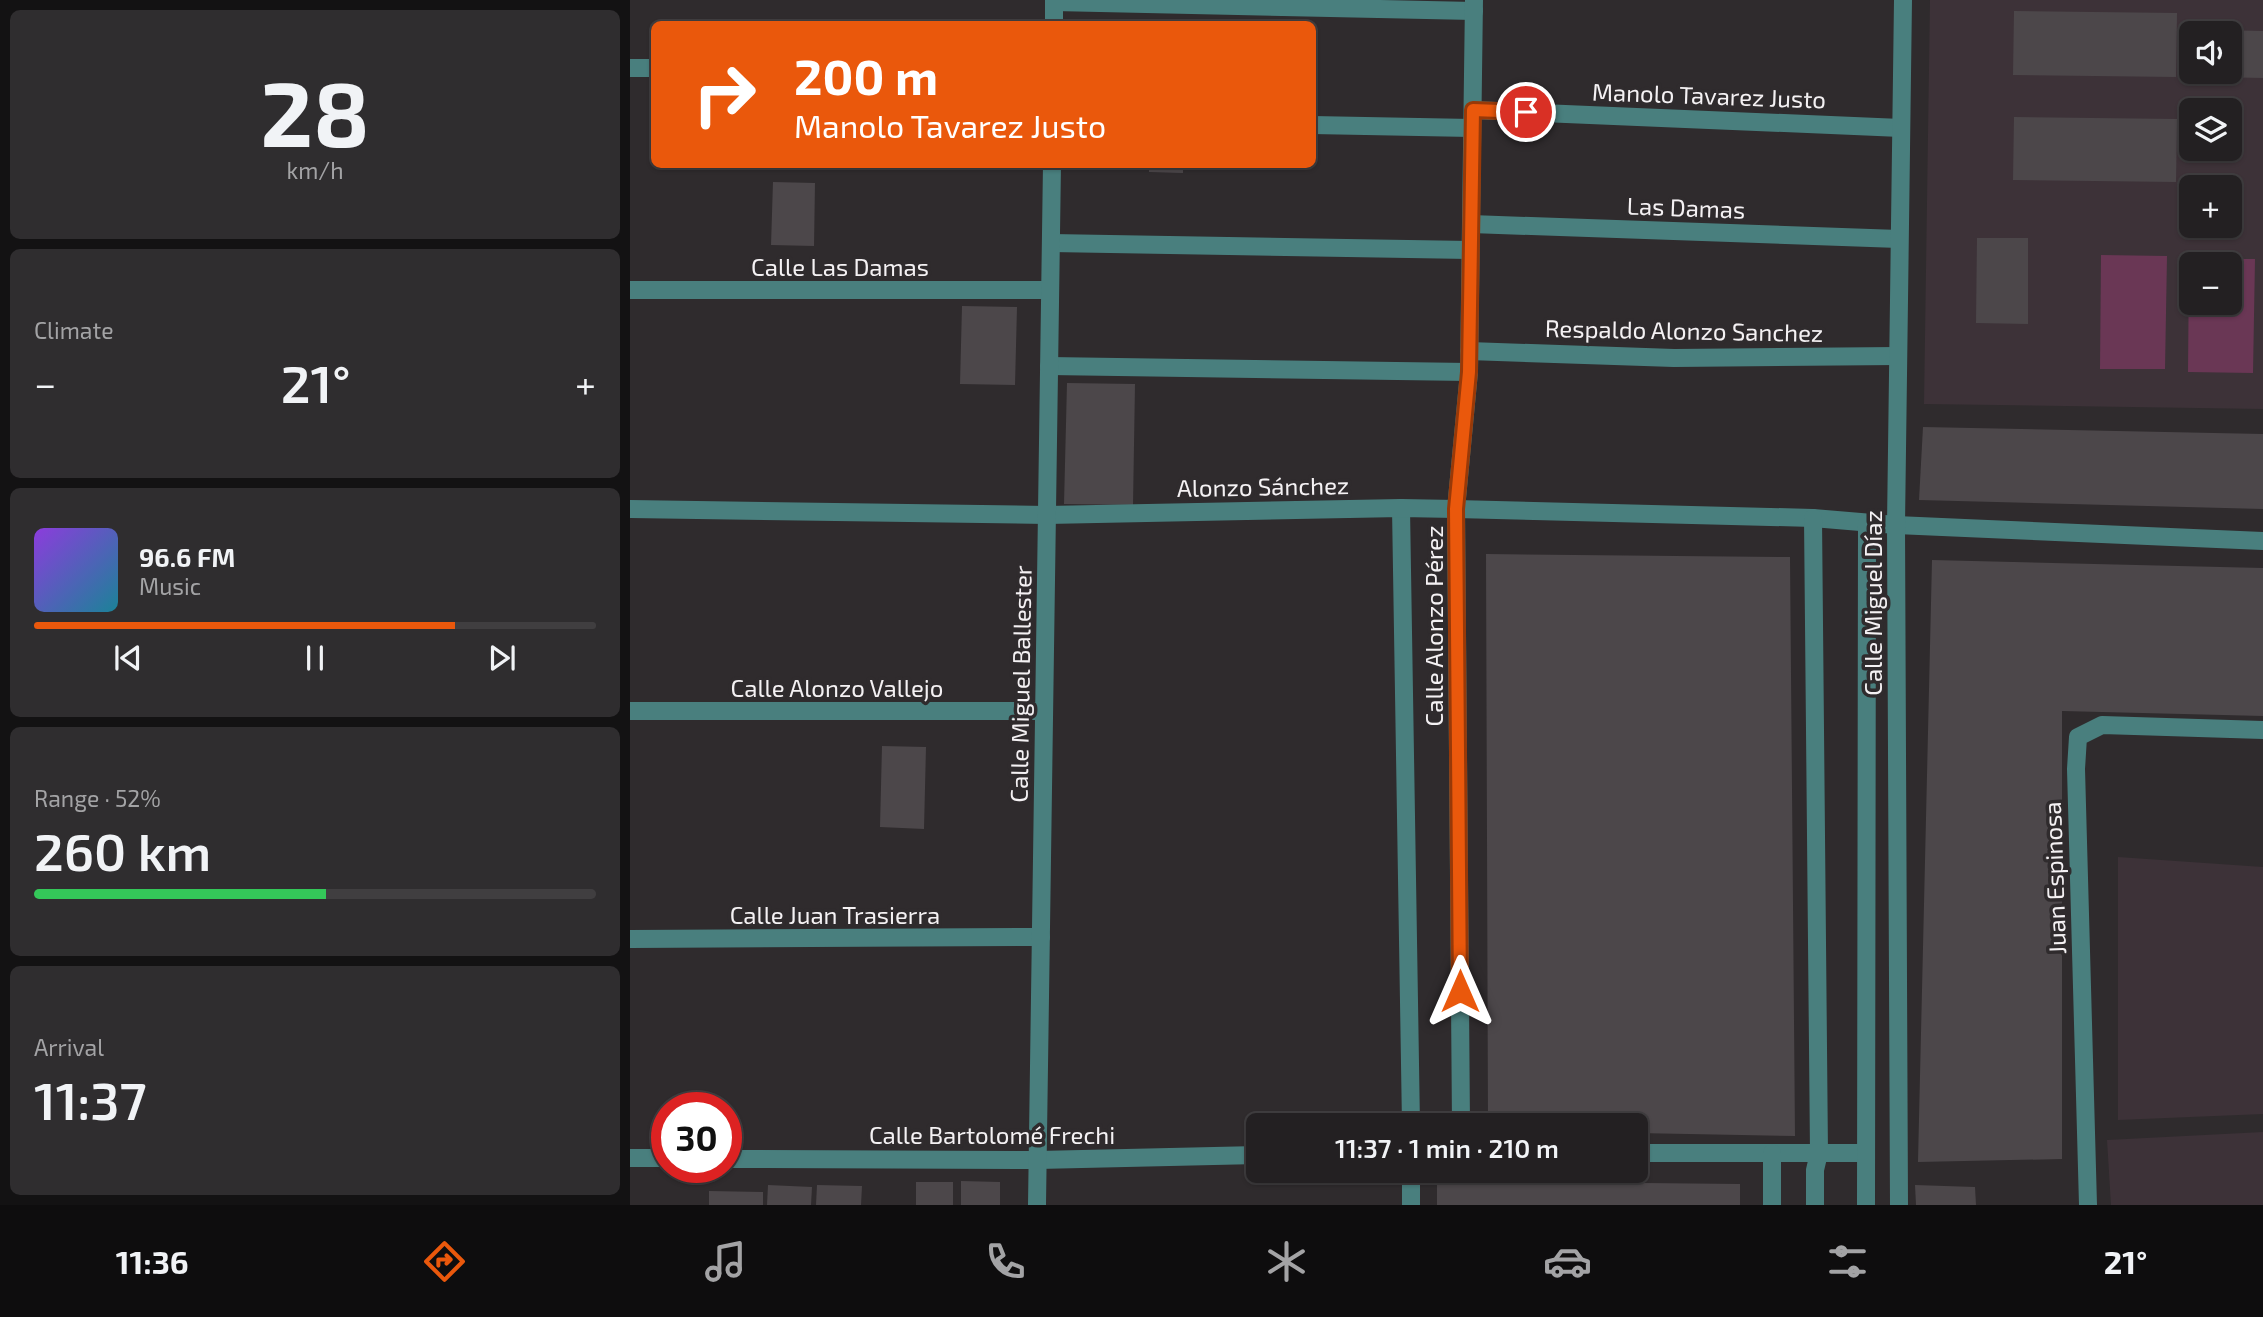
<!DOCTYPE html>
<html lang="en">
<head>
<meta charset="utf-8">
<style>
	:root { --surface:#232022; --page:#2f2d2f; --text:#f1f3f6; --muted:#a3a3a5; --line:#403e40; --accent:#ea580c }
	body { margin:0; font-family:"Exo 2",sans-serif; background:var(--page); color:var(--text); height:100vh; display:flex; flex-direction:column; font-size:26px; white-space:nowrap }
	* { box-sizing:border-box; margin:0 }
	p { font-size:23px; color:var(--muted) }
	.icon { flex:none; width:38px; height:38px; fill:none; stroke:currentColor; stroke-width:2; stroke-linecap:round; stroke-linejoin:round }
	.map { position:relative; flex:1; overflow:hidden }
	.details { display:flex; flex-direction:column; gap:10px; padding:10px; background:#131213; width:630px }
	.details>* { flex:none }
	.banner { position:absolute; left:21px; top:21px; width:665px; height:147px; border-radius:10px; box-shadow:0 2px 5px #0004,0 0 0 2px var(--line); background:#ea580c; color:#fff; overflow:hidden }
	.controls { position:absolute; left:1549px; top:21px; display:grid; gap:14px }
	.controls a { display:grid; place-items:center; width:63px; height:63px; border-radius:10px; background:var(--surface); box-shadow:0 2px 5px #0004,0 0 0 2px var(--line); font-size:35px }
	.speed { position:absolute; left:21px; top:1092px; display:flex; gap:14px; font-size:35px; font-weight:700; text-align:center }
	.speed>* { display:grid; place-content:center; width:91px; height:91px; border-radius:50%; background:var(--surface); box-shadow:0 2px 5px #0004,0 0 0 2px var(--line); line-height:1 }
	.speed .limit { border:10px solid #d22; background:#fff; color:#111 }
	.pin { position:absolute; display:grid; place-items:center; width:60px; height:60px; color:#fff; margin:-30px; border:4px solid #fff; border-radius:50%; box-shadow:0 2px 7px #0007 }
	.me { position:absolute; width:77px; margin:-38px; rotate:0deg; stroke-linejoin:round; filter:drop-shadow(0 0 5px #0008) }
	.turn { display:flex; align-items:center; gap:24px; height:147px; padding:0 28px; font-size:32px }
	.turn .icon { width:91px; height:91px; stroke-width:2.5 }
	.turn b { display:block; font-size:49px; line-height:60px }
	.big { font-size:52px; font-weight:600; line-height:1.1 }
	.details .card { flex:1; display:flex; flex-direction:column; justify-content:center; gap:10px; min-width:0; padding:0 24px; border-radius:10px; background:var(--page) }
	.details .dial { align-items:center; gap:0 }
	.dial b { font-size:91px; line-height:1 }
	.song { display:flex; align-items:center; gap:21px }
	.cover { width:84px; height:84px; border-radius:10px; background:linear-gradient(135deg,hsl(270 70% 55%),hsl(190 70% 35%)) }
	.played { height:7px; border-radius:4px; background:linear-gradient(90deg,var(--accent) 75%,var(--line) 75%) }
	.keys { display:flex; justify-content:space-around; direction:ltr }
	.heat { display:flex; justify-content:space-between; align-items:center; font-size:38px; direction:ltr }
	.charge { height:10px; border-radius:5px; background:linear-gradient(90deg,#34c759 52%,var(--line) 0) }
	.trip { position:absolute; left:616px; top:1113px; width:402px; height:70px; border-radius:10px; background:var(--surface); box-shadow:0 2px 5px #0004,0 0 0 2px var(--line); font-weight:600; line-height:70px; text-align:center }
	.tab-bar { display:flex; height:112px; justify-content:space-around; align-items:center; background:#0e0d0e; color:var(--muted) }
	.tab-bar .icon { width:49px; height:49px }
	.tab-bar .active { color:var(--accent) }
	.tab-bar b { font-size:32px; color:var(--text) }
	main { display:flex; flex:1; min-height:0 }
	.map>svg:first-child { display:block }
	.built { fill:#3d3238; fill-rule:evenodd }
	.green { fill:#6a3755; fill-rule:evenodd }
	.building { fill:#4c474a }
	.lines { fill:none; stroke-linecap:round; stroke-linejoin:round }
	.minor { stroke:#497f7e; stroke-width:18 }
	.route-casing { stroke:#983908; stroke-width:18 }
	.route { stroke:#ea580c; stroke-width:12 }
	.labels { text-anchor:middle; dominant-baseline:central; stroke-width:7; stroke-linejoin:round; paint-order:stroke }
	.street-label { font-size:24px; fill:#f4f1f3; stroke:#2f2b2d }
</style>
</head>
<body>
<main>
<section class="details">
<div class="card dial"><b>28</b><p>km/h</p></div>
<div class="card"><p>Climate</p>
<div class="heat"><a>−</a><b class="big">21°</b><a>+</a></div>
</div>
<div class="card">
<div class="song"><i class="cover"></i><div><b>96.6 FM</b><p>Music</p></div></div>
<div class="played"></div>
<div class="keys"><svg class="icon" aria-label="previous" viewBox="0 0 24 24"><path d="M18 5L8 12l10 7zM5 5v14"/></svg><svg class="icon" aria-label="pause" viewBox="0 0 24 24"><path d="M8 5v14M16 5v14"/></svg><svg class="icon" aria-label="next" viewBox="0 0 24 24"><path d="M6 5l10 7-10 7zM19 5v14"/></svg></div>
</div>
<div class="card"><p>Range · 52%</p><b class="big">260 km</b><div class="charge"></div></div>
<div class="card"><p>Arrival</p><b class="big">11:37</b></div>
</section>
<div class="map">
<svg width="1633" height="1205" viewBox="0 0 1633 1205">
	<rect width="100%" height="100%" fill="#2f2b2d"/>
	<g class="built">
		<path d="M1300 0H1633V409L1294 404ZM1561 33H1600V72H1561ZM1561 110H1600V149H1561ZM1561 187H1600V226H1561ZM1561 264H1600V303H1561Z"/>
		<polygon points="1488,857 1633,867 1633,1114 1488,1120"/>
		<polygon points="1633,1132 1633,1205 1481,1205 1477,1140"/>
	</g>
	<g class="green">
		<polygon points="1471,255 1537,256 1535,369 1470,369"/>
		<path d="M1559 259H1625L1623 373 1558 372ZM1561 264H1600V303H1561Z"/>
	</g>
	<g class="building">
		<polygon points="1384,11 1547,13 1546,77 1383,75"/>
		<polygon points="1587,30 1633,31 1633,78 1586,77 1586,72 1600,72 1600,33 1587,33"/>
		<polygon points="1384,117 1547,119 1546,182 1383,180"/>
		<polygon points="519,164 553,164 553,173 519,172"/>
		<polygon points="143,182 185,183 184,246 141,245"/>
		<polygon points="1347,238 1398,238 1398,324 1346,323"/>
		<polygon points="332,306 387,307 385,385 330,384"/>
		<polygon points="437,383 505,384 503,505 434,504"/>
		<polygon points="1293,427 1633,434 1633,509 1289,500"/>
		<polygon points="856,554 1160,557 1165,1136 1006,1133 1006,1125 858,1125"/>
		<polygon points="1302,560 1633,568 1633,716 1432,711 1432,1159 1288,1162"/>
		<polygon points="252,746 296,747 294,829 250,827"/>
		<polygon points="331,1181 370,1182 370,1205 331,1205"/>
		<polygon points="807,1181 1110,1184 1110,1205 807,1205"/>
		<rect x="286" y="1182" width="37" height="23"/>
		<polygon points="138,1185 182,1187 181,1205 137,1205"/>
		<polygon points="187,1185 232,1186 231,1205 186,1205"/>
		<polygon points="1285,1185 1345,1187 1346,1205 1286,1205"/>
		<polygon points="79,1191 133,1192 133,1205 79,1205"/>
	</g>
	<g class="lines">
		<g class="minor">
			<polyline points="424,2 844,11"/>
			<polyline points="424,24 424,0"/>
			<polyline points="0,68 24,68"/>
			<polyline points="843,110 1271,128"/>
			<polyline points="682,125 842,128"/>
			<polyline points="841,224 1269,239"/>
			<polyline points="421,243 840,250"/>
			<polyline points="0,290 420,290"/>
			<polyline points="839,351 1044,358 1268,356"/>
			<polyline points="419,366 839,372"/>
			<polyline points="771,508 781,1125"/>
			<polyline points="0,509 417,515 771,508 826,509 1183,518 1266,525 1633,541"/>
			<polyline points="1183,518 1189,1153 1185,1170 1185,1205"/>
			<polyline points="0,711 414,711"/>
			<polyline points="0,939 411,937"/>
			<polyline points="831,1125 826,509 839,372 844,0"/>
			<polyline points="1006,1153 1236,1153"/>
			<polyline points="0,1158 37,1158"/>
			<polyline points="96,1159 408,1160 628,1155"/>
			<polyline points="781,1171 781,1205"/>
			<polyline points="407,1205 422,164"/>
			<polyline points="1142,1205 1142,1153"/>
			<polyline points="1236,1205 1237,523"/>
			<polyline points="1269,1205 1266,525 1273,0"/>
			<polyline points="1458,1205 1446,769 1448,737 1472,725 1633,730"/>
		</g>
	</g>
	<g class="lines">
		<g class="route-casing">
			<polyline id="route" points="830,991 826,509 839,372 843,110 896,112"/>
		</g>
		<use href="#route" class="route"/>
	</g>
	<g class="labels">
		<g class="street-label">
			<text transform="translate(1079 95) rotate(2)">Manolo Tavarez Justo</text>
			<text transform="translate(1056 207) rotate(2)">Las Damas</text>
			<text x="210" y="266">Calle Las Damas</text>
			<text transform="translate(1054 330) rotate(1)">Respaldo Alonzo Sanchez</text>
			<text transform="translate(633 486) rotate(-1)">Alonzo Sánchez</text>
			<text transform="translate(1242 603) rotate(-90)">Calle Miguel Díaz</text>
			<text transform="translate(803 626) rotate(-90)">Calle Alonzo Pérez</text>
			<text transform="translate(390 684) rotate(-89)">Calle Miguel Ballester</text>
			<text x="207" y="687">Calle Alonzo Vallejo</text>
			<text transform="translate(1424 878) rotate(-92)">Juan Espinosa</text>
			<text x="205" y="914">Calle Juan Trasierra</text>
			<text x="362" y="1134">Calle Bartolomé Frechi</text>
		</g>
	</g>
</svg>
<div class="controls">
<a><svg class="icon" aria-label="sound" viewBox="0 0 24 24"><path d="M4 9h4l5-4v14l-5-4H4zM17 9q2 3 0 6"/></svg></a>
<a><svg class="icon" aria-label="layers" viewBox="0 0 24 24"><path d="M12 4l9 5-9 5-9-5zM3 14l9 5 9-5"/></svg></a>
<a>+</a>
<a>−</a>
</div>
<div class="speed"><div class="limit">30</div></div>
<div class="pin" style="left:896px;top:112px;background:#d93025"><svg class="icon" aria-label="arrive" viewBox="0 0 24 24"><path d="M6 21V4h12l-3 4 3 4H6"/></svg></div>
<svg class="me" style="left:830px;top:991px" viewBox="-20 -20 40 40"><path d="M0-17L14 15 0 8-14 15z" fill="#ea580c" stroke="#fff" stroke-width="4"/></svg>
<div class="trip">11:37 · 1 min · 210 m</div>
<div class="banner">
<div class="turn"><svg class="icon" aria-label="right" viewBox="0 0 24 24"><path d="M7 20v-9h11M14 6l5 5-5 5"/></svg><div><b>200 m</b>Manolo Tavarez Justo</div></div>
</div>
</div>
</main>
<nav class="tab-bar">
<b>11:36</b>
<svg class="icon active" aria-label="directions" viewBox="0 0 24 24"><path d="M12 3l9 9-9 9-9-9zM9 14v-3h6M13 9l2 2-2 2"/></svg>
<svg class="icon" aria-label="music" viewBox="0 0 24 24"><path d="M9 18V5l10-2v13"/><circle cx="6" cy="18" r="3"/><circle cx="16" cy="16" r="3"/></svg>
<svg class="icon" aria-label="phone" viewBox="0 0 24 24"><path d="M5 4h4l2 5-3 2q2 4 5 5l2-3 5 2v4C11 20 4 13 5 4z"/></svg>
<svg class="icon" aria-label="climate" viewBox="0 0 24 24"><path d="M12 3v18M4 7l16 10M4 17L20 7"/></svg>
<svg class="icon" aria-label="car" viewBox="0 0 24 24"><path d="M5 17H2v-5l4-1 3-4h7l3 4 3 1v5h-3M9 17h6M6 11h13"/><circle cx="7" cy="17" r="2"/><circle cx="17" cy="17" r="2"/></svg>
<svg class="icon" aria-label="filters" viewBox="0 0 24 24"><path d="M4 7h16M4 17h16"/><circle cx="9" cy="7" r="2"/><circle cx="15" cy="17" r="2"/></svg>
<b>21°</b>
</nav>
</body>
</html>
